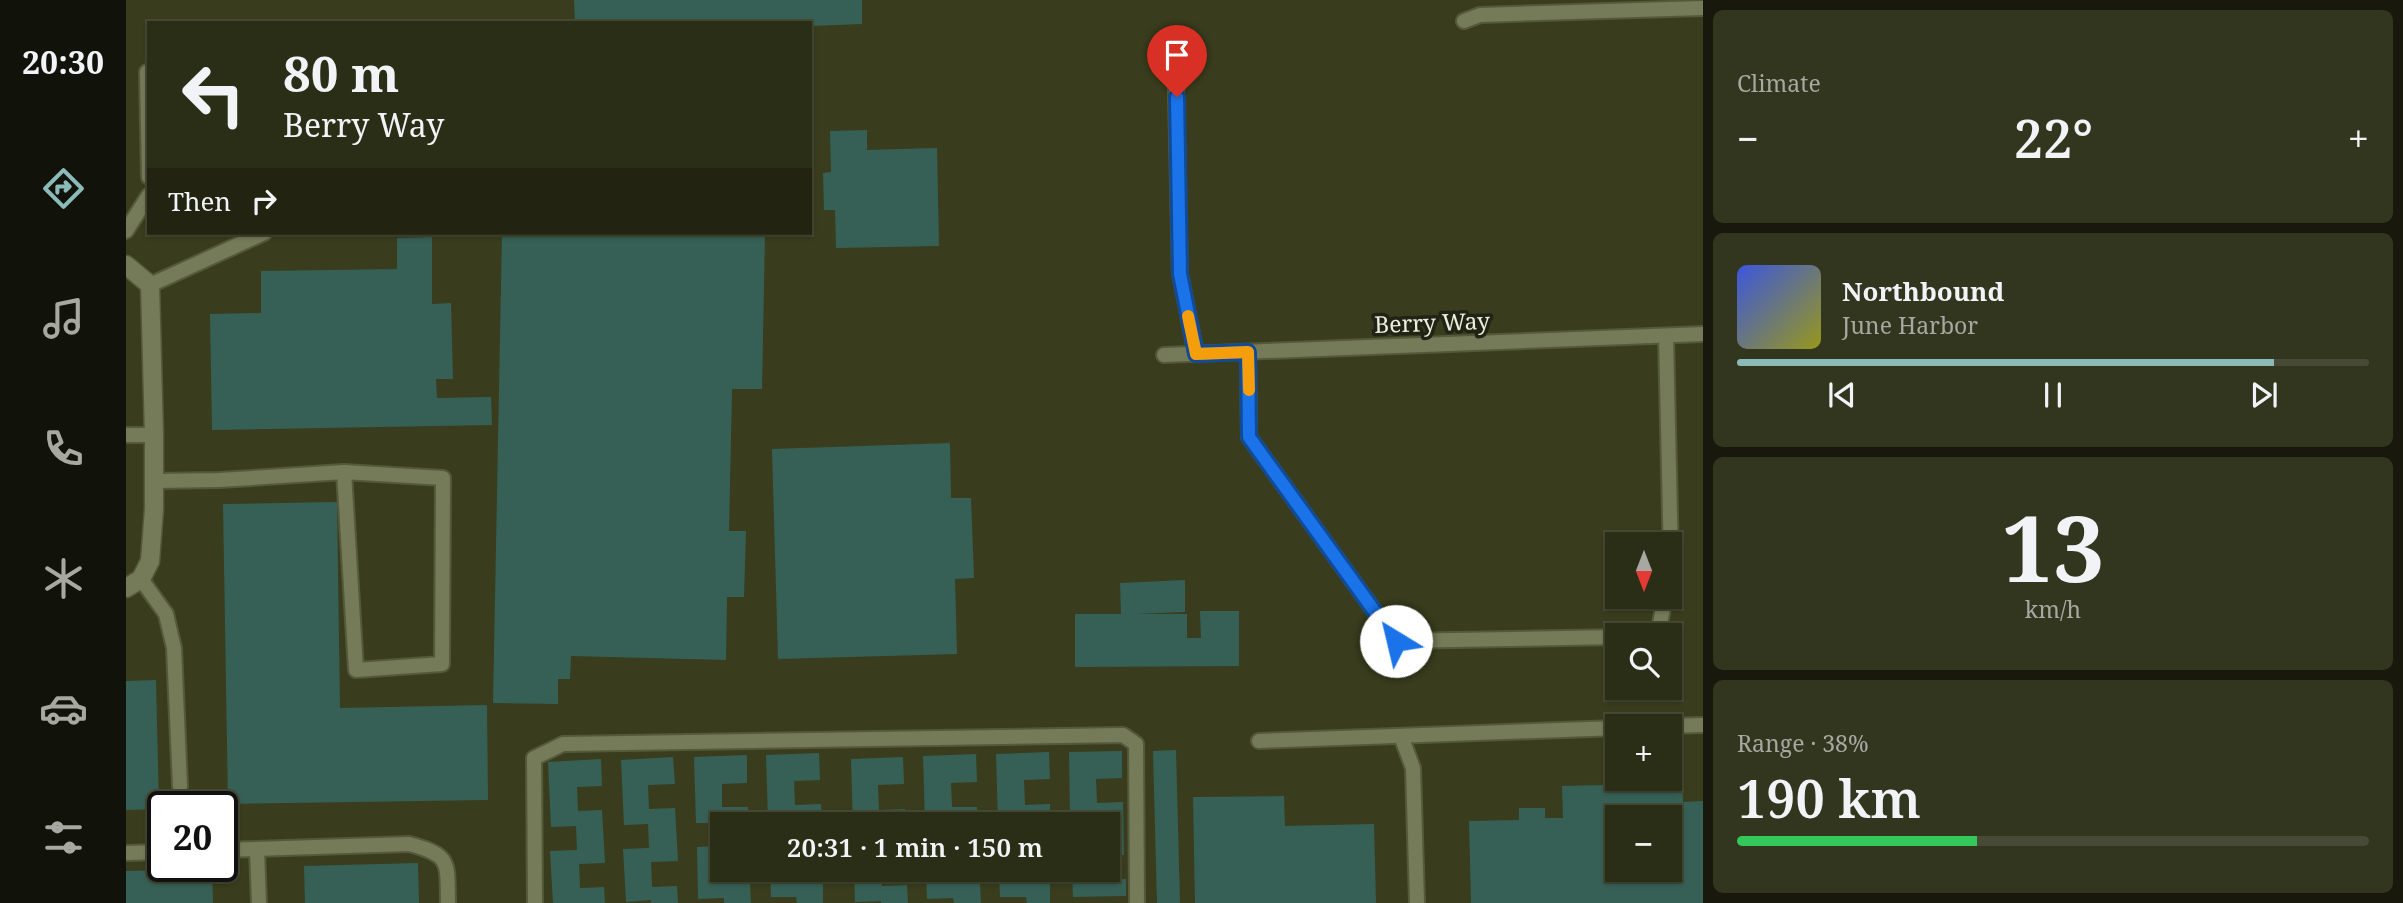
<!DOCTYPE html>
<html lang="en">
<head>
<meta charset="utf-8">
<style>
	:root { --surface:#2b2e16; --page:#33361f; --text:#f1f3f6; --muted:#a6a8a1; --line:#474a35; --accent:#8bbbb9 }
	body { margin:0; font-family:"Noto Serif",serif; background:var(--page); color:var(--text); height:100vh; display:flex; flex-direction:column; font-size:26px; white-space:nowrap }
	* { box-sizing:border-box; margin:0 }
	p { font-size:23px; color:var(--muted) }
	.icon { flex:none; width:38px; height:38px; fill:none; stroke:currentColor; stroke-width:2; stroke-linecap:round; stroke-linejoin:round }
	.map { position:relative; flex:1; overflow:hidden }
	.details { display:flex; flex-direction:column; gap:10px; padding:10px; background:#18190c; width:700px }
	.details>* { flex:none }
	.hud { position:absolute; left:21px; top:21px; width:665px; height:214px; border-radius:0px; box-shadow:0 2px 5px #0004,0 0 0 2px var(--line); background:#2b2e16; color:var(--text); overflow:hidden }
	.needle { width:46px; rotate:180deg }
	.fabs { position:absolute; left:1479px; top:532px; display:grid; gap:14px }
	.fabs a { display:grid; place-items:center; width:77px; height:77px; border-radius:0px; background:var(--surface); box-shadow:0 2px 5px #0004,0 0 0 2px var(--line); font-size:35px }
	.speed { position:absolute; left:21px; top:791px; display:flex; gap:14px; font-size:35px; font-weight:700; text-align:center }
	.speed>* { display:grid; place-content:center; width:91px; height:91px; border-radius:50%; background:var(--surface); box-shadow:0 2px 5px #0004,0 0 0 2px var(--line); line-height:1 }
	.speed .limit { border:4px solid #111; border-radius:10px; background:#fff; color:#111 }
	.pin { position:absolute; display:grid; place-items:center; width:60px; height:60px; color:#fff; margin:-72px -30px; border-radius:50% 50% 50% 0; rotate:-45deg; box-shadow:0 0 7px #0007 }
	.pin .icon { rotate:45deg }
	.me { position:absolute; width:77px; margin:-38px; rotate:324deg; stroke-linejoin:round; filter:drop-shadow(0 0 5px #0008) }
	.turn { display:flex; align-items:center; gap:24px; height:147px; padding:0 21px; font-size:32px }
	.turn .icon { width:91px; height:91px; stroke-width:2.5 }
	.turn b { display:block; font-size:49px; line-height:60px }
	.then { display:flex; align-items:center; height:66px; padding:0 21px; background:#0003; gap:14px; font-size:26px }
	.big { font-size:52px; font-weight:600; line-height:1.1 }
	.details .widget { flex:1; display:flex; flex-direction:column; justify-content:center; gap:10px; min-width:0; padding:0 24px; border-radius:10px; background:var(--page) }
	.details .dial { align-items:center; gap:0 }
	.dial b { font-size:91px; line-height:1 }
	.song { display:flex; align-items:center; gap:21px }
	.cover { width:84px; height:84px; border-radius:10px; background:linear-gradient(135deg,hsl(230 70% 55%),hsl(60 70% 35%)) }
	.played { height:7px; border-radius:4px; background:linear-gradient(90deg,var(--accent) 85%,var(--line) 85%) }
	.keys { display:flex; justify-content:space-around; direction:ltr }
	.heat { display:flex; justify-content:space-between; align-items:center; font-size:38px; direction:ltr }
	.charge { height:10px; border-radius:5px; background:linear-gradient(90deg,#34c759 38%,var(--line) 0) }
	.trip { position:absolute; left:584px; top:812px; width:410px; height:70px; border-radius:0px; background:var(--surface); box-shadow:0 2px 5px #0004,0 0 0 2px var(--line); font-weight:600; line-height:70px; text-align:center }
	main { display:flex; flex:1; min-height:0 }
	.tabs { display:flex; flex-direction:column; width:126px; justify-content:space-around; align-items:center; background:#111209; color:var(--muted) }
	.tabs .icon { width:49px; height:49px }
	.tabs .on { color:var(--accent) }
	.tabs b { font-size:32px; color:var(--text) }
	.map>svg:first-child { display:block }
	.building { fill:#366055; fill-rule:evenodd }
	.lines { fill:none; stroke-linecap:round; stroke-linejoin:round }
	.service-casing { stroke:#55593b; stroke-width:18 }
	.minor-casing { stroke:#55593b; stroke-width:21 }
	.service { stroke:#757a58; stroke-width:14 }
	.minor { stroke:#757a58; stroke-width:18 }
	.route-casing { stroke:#114b97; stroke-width:18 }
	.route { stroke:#1a73e8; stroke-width:12 }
	.slow { stroke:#f59e0b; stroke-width:12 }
	.labels { text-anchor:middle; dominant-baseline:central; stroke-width:7; stroke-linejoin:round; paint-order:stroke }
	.street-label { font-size:23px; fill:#ebeedb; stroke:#212314 }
</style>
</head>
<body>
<main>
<nav class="tabs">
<b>20:30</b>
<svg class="icon on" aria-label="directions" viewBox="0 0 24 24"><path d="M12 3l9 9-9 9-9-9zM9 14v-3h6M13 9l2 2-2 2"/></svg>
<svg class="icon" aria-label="music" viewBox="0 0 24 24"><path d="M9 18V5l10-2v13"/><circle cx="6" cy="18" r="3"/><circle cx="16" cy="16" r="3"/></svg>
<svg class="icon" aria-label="phone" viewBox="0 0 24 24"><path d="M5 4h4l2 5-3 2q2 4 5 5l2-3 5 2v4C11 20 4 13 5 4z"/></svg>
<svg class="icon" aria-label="climate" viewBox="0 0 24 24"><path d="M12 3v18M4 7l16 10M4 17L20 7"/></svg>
<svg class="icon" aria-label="car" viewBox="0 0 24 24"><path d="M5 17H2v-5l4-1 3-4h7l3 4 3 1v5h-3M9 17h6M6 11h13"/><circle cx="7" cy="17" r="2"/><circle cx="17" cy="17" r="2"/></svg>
<svg class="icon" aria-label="filters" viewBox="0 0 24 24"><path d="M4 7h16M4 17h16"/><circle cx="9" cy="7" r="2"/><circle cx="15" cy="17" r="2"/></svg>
</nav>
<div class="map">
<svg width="1577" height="903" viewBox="0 0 1577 903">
	<rect width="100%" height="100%" fill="#393d1d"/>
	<g class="building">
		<polygon points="448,0 736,0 736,24 684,26 684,23 449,23"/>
		<polygon points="741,130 741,150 811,148 813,246 710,248 709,210 698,210 697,173 705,172 704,131"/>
		<polygon points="376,233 639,233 636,389 606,389 603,531 620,531 618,597 601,597 600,660 445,656 444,679 432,679 432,704 367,703"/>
		<polygon points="306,237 306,304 325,303 327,379 310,379 311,398 365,397 366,425 86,430 84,314 135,313 135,271 271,269 271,238"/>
		<polygon points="824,443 825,498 845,498 848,578 829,579 831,654 652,659 646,449"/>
		<polygon points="211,502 214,708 361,705 362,800 102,804 97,504"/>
		<polygon points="1059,580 1059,612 1008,614 1061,614 1061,638 1075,638 1074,611 1113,611 1113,666 949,667 949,614 995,614 994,583"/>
		<polygon points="30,680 33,809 0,810 0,681"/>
		<polygon points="1050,750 1054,903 1031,903 1027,751"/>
		<polygon points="996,751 996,778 970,779 971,803 997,802 998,855 982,855 982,824 970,824 970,817 944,817 943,752"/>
		<polygon points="923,752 924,779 898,780 899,805 924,804 924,824 897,824 897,820 872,821 870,754"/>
		<polygon points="693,753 694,780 668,781 669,805 695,804 696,824 668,824 668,820 642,821 640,755"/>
		<polygon points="850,754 851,782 825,783 826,807 851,807 852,824 799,823 797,756"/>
		<path d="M1544 754H1556L1557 802 1577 801V903H1345L1343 821 1393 820V808H1419V818H1437L1436 786 1521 784V779H1544ZM1491 817H1544V870H1491Z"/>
		<polygon points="621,755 621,783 596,784 596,807 622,807 622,824 570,823 568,757"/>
		<polygon points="547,757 549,784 522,785 523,809 549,808 552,861 525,862 526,887 551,886 552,903 525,903 525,900 500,902 497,849 523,848 522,824 498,825 495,760"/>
		<polygon points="777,757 778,784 752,785 753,810 779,809 779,824 727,824 725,759"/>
		<polygon points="475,759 476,786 451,787 452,811 476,810 479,863 453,864 454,888 478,887 479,903 427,903 424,851 451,850 450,826 425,827 422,762"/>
		<polygon points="1158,796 1159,826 1248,824 1250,903 1069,903 1067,797"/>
		<polygon points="597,846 598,884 624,883 625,903 598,903 598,898 572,899 571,847"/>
		<polygon points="292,863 293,903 179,903 178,866"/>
		<polygon points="86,869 87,903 0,903 0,871"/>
		<polygon points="644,870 671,870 671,882 697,881 697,903 671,903 670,897 645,897"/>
		<polygon points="728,870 755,870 756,886 781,885 782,903 755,903 755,901 729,902"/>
		<polygon points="800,870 827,870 828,884 854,883 855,903 828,903 827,898 801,899"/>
		<polygon points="873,870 900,870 901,882 924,881 924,903 901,903 900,897 874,897"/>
		<polygon points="946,870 973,870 974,880 1000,879 1000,896 947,897"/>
	</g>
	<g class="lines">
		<g class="service-casing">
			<g id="service">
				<polyline points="1338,21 1354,15 1577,8"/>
				<polyline points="1049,47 1054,274 1070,354"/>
				<polyline points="21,72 23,177"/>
				<polyline points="0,231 23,195"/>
				<polyline points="24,285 138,233"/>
				<polyline points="1540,336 1545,562 1544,572"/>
				<polyline points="1122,352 1123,437 1270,641 1491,637"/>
				<polyline points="1038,355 1577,334"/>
				<polyline points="0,435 28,435"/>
				<polyline points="28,481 94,480 218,472 317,478 316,664 230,670 218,472"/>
				<polyline points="15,579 40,614 48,648 54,786"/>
				<polyline points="1532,635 1539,597"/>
				<polyline points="1541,726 1577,725"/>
				<polyline points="1275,736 1287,768 1291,903"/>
				<polyline points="1133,741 1491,728"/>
				<polyline points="131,849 133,903"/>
				<path d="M96 850 283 844C326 855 321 863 322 903"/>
				<polyline points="0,853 37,852"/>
				<polyline points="409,903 408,758 437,744 997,735 1010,744 1011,903"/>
			</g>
		</g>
		<g class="minor-casing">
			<polyline id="minor" points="0,265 24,285 28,435 28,509 24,561 15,579 0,588"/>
		</g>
		<use href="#service" class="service"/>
		<use href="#minor" class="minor"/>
	</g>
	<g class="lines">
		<g class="route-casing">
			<polyline id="route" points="1051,97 1054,274 1070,354 1122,352 1123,437 1270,641"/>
		</g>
		<use href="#route" class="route"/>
		<polyline class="slow" points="1062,316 1070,354 1122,352 1123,390"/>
	</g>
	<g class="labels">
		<g class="street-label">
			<text transform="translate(1306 322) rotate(-2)">Berry Way</text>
		</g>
	</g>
</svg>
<div class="fabs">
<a><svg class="needle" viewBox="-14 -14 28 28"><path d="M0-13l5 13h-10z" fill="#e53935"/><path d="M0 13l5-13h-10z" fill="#a6a8a1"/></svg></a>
<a><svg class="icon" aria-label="search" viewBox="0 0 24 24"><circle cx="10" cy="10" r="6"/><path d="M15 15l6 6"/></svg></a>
<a>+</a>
<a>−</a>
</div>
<div class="speed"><div class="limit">20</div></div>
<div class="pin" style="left:1051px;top:97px;background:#d93025"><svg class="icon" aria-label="arrive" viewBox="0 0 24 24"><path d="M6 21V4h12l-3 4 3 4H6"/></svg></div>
<svg class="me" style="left:1270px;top:641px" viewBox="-20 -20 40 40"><circle r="19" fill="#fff"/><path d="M0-13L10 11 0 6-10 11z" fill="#1a73e8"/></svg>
<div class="trip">20:31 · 1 min · 150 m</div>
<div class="hud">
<div class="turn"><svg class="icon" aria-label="left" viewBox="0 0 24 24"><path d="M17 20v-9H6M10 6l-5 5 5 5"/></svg><div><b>80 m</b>Berry Way</div></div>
<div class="then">Then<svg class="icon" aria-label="right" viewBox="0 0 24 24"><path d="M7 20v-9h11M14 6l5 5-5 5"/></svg></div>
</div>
</div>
<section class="details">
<div class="widget"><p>Climate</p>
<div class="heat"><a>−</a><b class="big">22°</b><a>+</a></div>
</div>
<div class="widget">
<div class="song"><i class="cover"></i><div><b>Northbound</b><p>June Harbor</p></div></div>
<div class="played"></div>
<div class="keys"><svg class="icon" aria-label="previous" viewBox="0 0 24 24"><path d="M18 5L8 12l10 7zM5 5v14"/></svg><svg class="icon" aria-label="pause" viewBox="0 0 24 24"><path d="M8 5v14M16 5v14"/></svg><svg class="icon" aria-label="next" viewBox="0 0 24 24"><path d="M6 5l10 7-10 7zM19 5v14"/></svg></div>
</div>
<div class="widget dial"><b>13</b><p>km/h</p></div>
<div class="widget"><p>Range · 38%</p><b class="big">190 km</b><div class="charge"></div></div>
</section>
</main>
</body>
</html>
